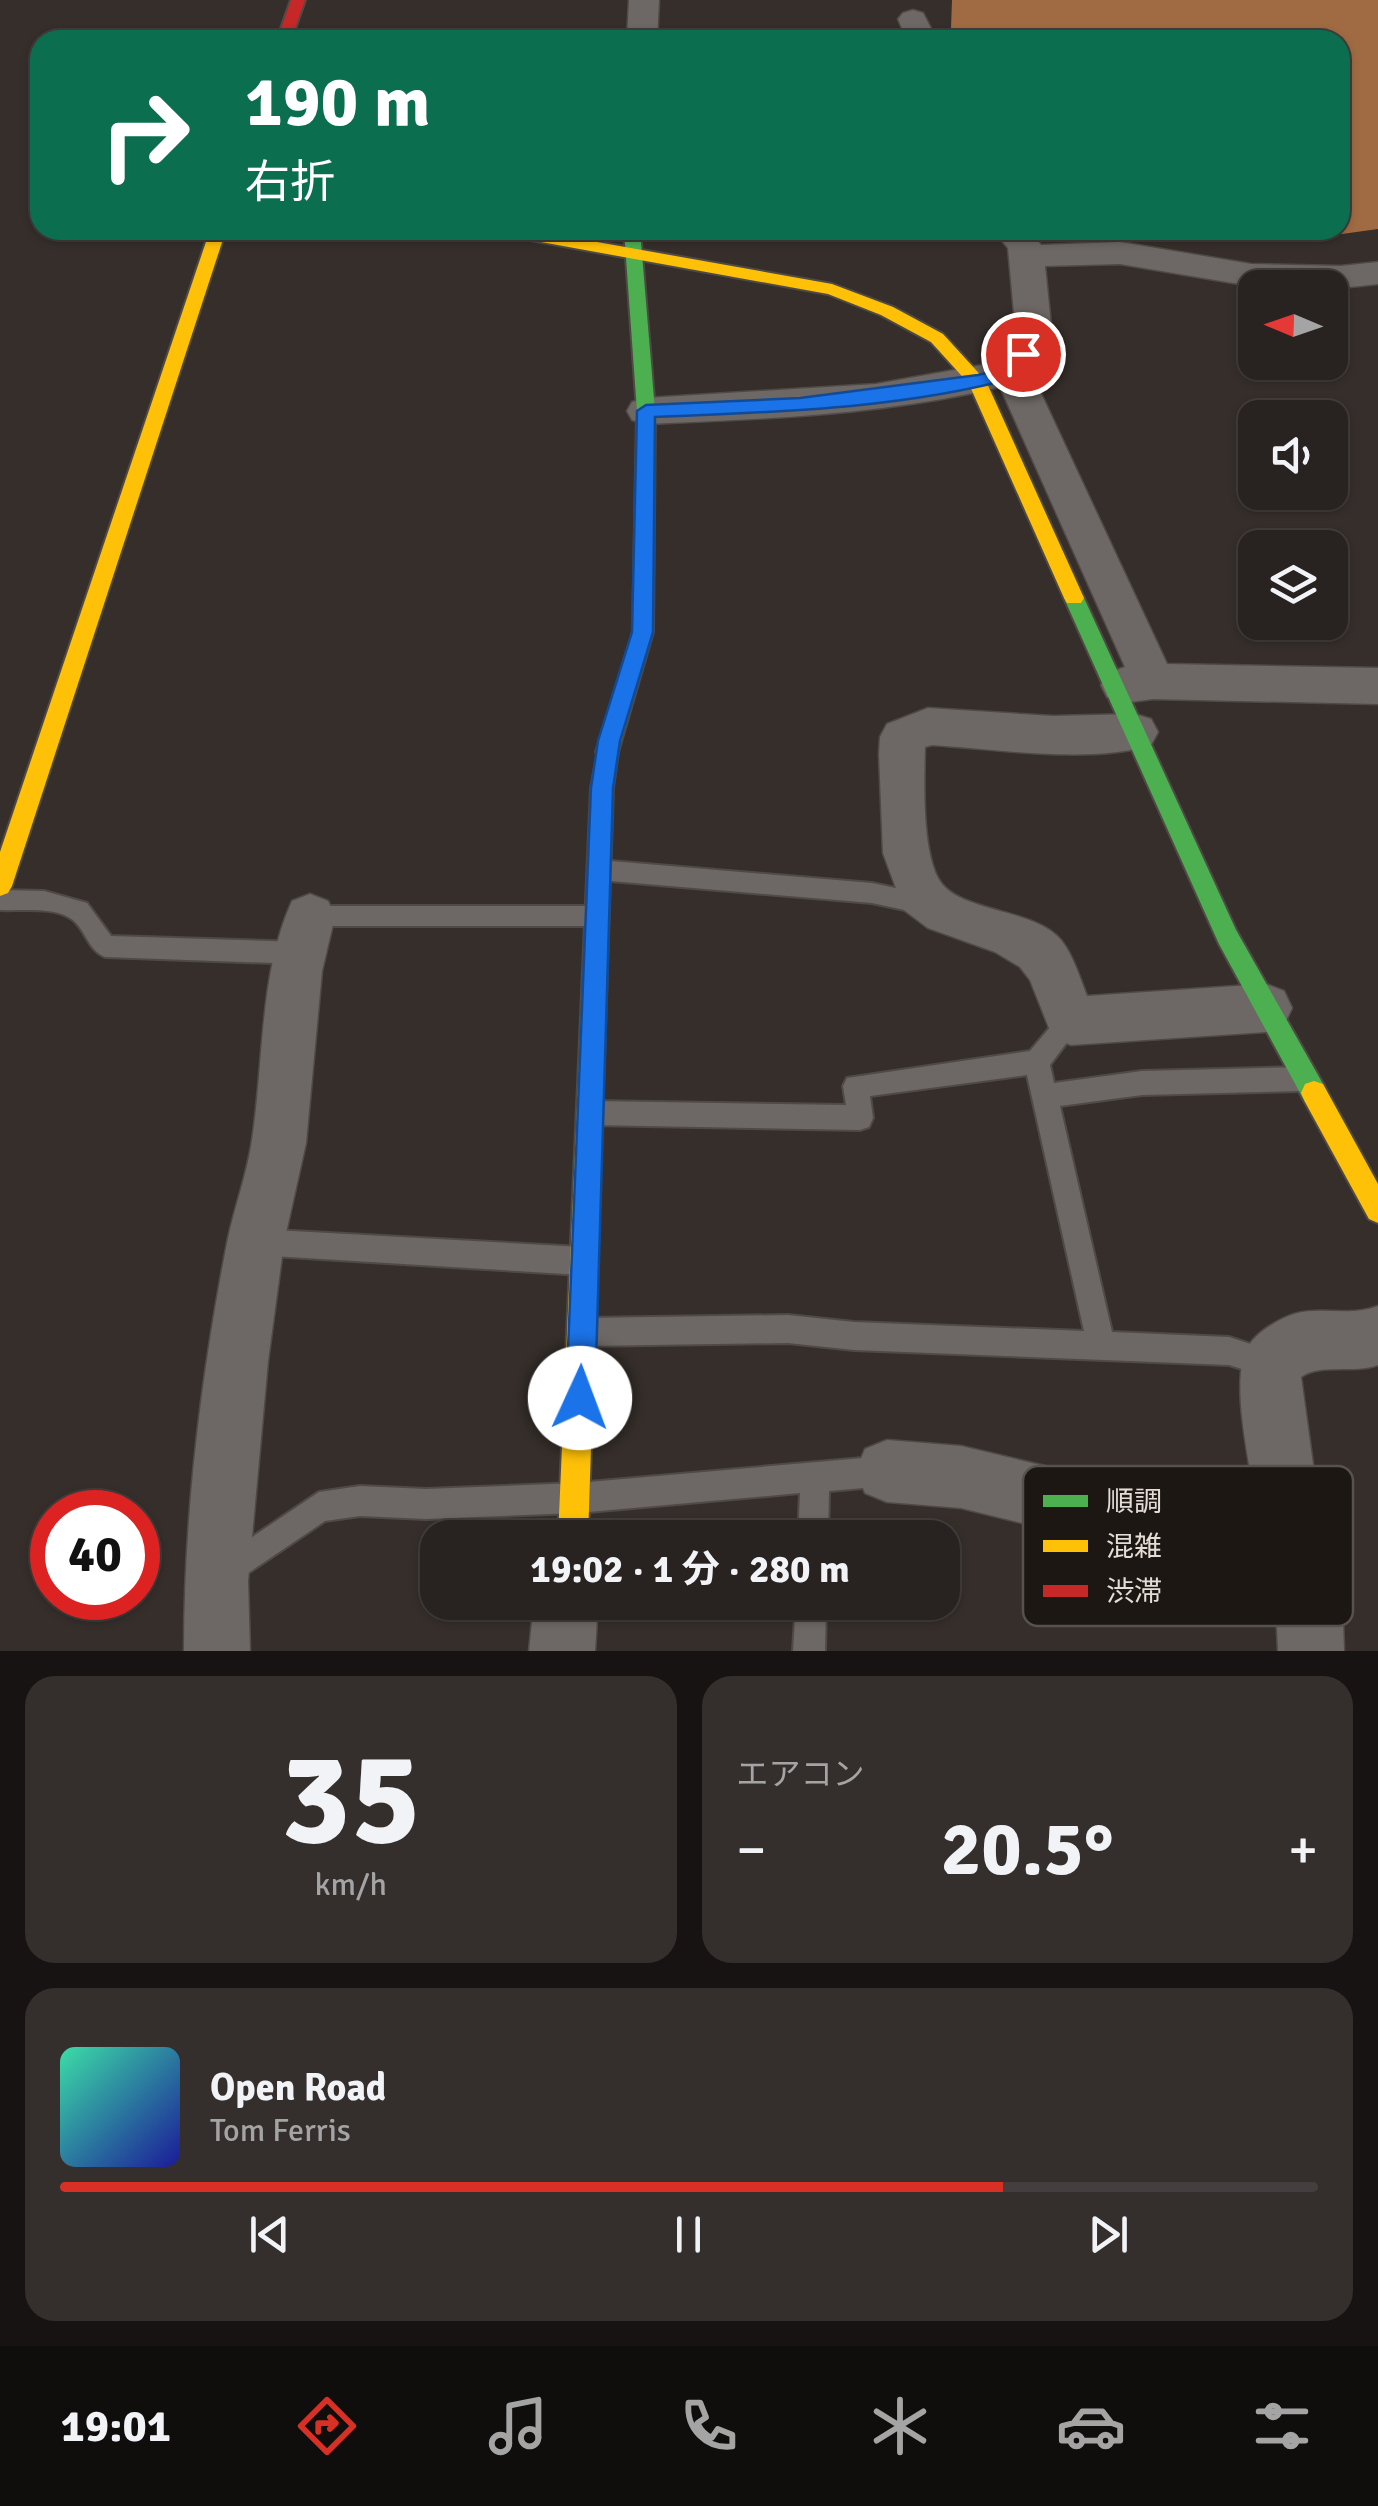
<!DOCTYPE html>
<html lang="ja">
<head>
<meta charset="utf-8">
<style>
	:root { --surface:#282220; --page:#342f2d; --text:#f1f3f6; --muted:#a5a4a5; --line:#443f3e; --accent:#d93025 }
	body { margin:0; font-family:Signika,"Noto Sans JP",sans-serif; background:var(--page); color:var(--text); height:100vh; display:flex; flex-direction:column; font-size:38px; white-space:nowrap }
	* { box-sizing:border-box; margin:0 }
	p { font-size:32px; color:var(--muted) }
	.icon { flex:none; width:55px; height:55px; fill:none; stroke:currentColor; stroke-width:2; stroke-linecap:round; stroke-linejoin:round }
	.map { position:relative; height:1651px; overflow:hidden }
	.side { display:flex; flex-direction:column; gap:25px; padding:25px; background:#161312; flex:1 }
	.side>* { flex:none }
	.top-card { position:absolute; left:30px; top:30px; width:1320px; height:210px; border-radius:30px; box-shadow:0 2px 8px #0004,0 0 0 2px var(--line); background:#0b6e4f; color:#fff; overflow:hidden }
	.needle { width:65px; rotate:272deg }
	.fabs { position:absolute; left:1238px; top:270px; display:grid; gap:20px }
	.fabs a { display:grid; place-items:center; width:110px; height:110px; border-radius:20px; background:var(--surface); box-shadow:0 2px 8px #0004,0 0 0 2px var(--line); font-size:50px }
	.speed { position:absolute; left:30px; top:1490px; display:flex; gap:20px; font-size:50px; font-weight:700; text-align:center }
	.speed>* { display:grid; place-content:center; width:130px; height:130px; border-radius:50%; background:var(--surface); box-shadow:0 2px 8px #0004,0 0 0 2px var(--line); line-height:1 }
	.speed .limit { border:15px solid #d22; background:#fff; color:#111 }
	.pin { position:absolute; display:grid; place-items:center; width:85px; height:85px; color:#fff; margin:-42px; border:5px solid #fff; border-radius:50%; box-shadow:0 2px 10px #0007 }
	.me { position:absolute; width:110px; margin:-55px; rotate:2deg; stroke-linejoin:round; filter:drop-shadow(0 0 8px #0008) }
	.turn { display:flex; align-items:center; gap:35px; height:210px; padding:0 50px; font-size:45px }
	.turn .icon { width:130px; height:130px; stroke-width:2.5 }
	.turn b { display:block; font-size:70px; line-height:85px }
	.big { font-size:75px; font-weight:700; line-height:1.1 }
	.side .card { flex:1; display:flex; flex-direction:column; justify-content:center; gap:15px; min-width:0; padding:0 35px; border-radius:30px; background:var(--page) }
	.side .dial { align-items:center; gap:0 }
	.dial b { font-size:130px; line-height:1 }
	.song { display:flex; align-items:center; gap:30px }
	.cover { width:120px; height:120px; border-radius:15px; background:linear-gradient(135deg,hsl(160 70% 55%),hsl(240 70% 35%)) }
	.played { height:10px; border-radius:5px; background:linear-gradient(90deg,var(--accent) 75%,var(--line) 75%) }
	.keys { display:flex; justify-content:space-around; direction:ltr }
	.heat { display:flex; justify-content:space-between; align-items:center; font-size:55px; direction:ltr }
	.side .tiles { flex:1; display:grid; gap:25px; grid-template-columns:1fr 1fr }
	.card:last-child { grid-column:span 2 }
	.trip { position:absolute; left:420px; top:1520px; width:540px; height:100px; border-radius:30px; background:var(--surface); box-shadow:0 2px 8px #0004,0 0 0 2px var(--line); font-weight:700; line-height:100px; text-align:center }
	.dock { display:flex; height:160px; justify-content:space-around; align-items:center; background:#100e0d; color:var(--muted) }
	.dock .icon { width:70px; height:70px }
	.dock .on { color:var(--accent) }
	.dock b { font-size:45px; color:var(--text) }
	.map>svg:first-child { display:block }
	.water { fill:#a06b42 }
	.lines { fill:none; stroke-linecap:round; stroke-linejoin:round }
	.lane-casing { stroke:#504a46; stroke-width:4 }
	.street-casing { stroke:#504a46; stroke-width:3 }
	.fast-casing { stroke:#504a46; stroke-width:4 }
	.slow-casing { stroke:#504a46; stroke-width:4 }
	.jam-casing { stroke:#504a46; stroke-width:4 }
	.lane { fill:#6d6865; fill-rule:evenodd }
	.street { fill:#6d6865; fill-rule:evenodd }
	.fast { fill:#4caf50; fill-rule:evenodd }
	.slow { fill:#ffc107; fill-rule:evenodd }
	.jam { fill:#c62828; fill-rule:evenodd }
	.route { fill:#1a73e8; stroke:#114b97; stroke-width:2.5 }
	.key { fill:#1c1713; stroke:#58524e; stroke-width:2.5 }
	.key-label { font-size:28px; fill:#e4dcd6 }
</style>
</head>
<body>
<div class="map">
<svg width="1378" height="1651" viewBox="0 0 1378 1651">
	<rect width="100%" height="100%" fill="#352e2a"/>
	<polygon class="water" points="952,0 1378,0 1378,229 1342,234 1238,230 1340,230 1340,40 956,40 951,28"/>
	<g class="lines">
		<g class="lane-casing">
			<g id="lane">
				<polygon points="599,860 872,883 928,895 936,898 940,905 936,912 928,915 872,903 599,880 591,877 588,870 591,863"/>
				<path d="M0 890 44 891 87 903 111 936 301 942 309 945 313 953 309 961 301 964 105 957C88 950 86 931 73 920 56 906 21 911 0 910Z"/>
				<polygon points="310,906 596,906 604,909 608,916 604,923 596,926 310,926 302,923 298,916 302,909"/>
				<polygon points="1071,1010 1080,1013 1083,1021 1050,1065 1054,1083 1142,1071 1301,1067 1310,1071 1314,1079 1310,1087 1301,1091 1142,1095 1060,1106 1112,1332 1229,1337 1281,1354 1285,1364 1281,1374 1271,1378 1229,1365 854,1350 788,1343 586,1346 576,1342 572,1332 576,1322 586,1318 788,1315 854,1322 1084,1331 1027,1075 870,1096 873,1118 869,1127 860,1130 593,1125 584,1122 580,1113 584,1104 593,1101 846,1105 843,1086 847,1078 1030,1051 1062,1013"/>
				<polygon points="256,1229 582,1247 592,1251 596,1261 592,1271 582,1275 256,1255 247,1251 243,1242 247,1233"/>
				<polygon points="886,1456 896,1461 901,1471 896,1481 886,1486 829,1491 828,1538 798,1538 800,1493 577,1513 426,1519 360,1516 325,1521 226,1588 215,1584 211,1573 215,1562 319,1492 360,1486 426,1489 577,1483"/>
				<polygon points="796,1602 826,1602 825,1651 793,1651"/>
			</g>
		</g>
		<g class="street-casing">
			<g id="street">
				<polygon points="629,0 659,0 657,40 627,40"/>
				<polygon points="913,10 923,13 937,40 907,40 898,19 903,13"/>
				<path d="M993 230H1029L1041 245 1120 242 1251 264 1341 266 1378 262V284L1341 288 1251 286 1120 264 1045 266 1052 335 1031 372 1167 664 1378 668V704L1153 699 1123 703 1107 697 1101 685 1107 673 1125 667 1000 387C884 415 765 419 646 424L632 420 627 411 632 402 646 398 876 384 999 362 1016 335 1008 248Z"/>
				<path d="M928 708 1053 716 1135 714 1151 719 1158 732 1151 745C1094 764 993 749 932 745L925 747C924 782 922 847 938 878 956 913 1033 907 1061 940 1073 955 1080 978 1087 996L1266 984 1284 991 1292 1008 1284 1025 1266 1032 1071 1045 1053 1038 1030 980 1020 967 995 952 928 928 904 910 883 853 879 754 880 737 887 724Z"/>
				<path d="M310 894 328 901 335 916 322 971 306 1143 284 1242 268 1361 248 1581 250 1651H184C184 1516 201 1376 227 1243 234 1208 247 1175 252 1140 264 1062 259 973 292 901Z"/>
				<path d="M1378 1306V1365C1355 1374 1319 1363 1301 1377L1320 1515 1333 1539 1342 1590 1344 1651H1278L1274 1565 1233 1575 961 1508 887 1502 865 1493 856 1471 865 1449 887 1440 961 1446 1233 1511 1256 1506C1251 1467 1228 1377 1249 1345 1258 1331 1279 1319 1294 1314 1321 1306 1350 1317 1378 1306Z"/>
				<polygon points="534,1602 598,1602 595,1651 529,1651"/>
			</g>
		</g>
		<g class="fast-casing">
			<g id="fast">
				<polygon points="624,230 640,230 655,411 653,632 618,752 615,758 599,758 596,752 633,632 637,411"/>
				<polygon points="1074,590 1084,598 1236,930 1323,1084 1327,1093 1323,1102 1314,1105 1305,1102 1219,944 1064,598"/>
			</g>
		</g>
		<g class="slow-casing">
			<g id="slow">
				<polygon points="210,230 226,230 12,886 8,893 0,896 0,852"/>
				<polygon points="494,230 530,230 832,284 893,307 943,334 986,381 1084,598 1081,603 1067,603 1064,598 969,384 931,342 881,315 828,294 502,235"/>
				<polygon points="607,743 615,746 618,752 613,788 588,1538 558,1538 591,788 599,746"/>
				<polygon points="1314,1081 1323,1084 1378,1184 1378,1223 1369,1219 1305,1102 1301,1093 1305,1084"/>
			</g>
		</g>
		<g class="jam-casing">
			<polygon id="jam" points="291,0 305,0 291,40 277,40"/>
		</g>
		<use href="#lane" class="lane"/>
		<use href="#street" class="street"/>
		<use href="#fast" class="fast"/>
		<use href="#slow" class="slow"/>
		<use href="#jam" class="jam"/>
	</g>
	<path class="route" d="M1023 348 1032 354 1018 377C902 409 776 412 655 417L653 632 620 741 613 788 595 1398 591 1409 580 1413 570 1409 566 1398 591 788 598 741 632 632 637 411 646 405 800 398 978 375 1006 368 1017 350Z"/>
	<rect x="1023" y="1466" width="330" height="160" rx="15" class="key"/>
	<rect x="1043" y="1495" width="45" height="12" fill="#4caf50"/>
	<rect x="1043" y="1540" width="45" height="12" fill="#ffc107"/>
	<rect x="1043" y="1585" width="45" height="12" fill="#c62828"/>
	<g class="key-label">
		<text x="1106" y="1511">順調</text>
		<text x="1106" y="1556">混雑</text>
		<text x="1106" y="1601">渋滞</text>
	</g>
</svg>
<div class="fabs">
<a><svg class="needle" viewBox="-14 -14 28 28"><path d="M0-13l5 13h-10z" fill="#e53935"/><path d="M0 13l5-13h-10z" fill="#a5a4a5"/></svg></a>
<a><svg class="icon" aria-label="sound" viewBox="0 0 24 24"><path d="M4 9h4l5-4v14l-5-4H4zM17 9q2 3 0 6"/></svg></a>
<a><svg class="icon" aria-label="layers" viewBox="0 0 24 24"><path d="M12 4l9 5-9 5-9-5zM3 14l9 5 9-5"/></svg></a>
</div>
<div class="speed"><div class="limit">40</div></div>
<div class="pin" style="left:1023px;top:354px;background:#d93025"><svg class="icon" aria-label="arrive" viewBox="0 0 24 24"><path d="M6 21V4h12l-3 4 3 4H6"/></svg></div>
<svg class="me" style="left:580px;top:1398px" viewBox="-20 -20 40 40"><circle r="19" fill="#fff"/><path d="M0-13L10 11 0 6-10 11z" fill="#1a73e8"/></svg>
<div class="trip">19:02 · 1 分 · 280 m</div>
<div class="top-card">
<div class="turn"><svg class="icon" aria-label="right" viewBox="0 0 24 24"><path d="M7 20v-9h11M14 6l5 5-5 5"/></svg><div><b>190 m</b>右折</div></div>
</div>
</div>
<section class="side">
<div class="tiles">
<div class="card dial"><b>35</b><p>km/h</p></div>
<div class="card"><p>エアコン</p>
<div class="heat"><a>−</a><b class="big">20.5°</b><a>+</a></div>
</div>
<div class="card">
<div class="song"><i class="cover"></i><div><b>Open Road</b><p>Tom Ferris</p></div></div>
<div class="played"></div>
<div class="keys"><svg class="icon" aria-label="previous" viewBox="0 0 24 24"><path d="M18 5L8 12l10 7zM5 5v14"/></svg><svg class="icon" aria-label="pause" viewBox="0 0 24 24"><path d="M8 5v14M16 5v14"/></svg><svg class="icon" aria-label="next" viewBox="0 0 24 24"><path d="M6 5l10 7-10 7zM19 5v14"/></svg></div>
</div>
</div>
</section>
<nav class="dock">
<b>19:01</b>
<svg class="icon on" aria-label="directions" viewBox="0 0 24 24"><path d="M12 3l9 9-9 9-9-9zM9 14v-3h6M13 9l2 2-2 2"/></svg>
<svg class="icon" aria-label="music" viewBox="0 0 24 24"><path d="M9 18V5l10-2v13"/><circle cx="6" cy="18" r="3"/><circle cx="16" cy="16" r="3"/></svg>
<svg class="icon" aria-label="phone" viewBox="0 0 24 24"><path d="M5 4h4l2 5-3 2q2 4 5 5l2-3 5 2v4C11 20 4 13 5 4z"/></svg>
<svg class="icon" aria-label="climate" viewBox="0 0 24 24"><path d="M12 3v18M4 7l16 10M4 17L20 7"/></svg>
<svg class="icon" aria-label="car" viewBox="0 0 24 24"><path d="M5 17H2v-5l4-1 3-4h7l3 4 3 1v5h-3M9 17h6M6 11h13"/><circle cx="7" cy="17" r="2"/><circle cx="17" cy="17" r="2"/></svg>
<svg class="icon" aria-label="filters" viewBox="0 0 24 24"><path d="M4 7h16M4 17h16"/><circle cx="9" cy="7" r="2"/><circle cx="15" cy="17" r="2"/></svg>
</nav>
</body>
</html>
